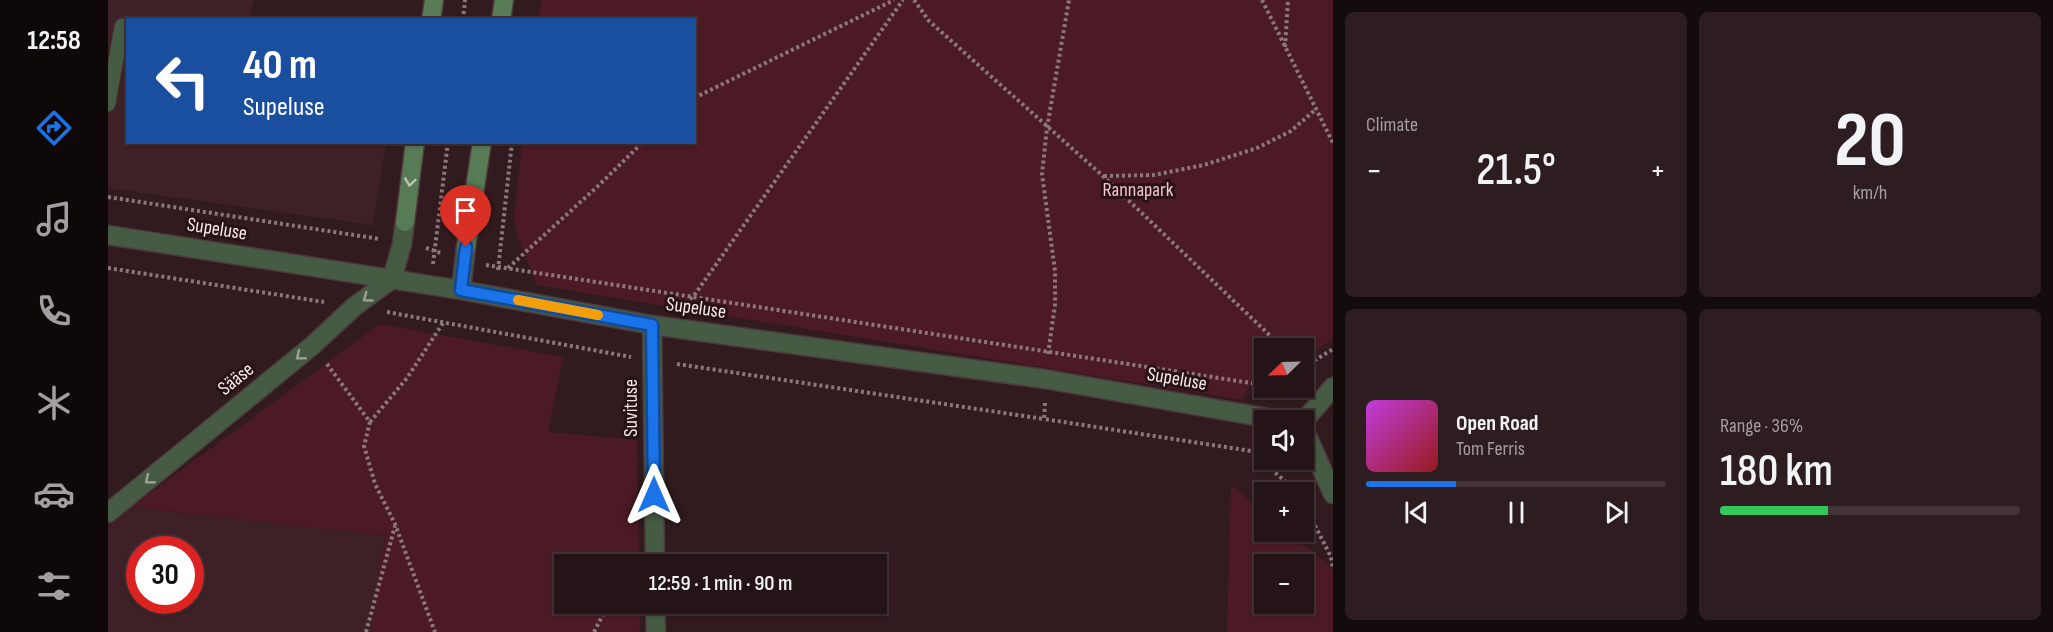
<!DOCTYPE html>
<html lang="en">
<head>
<meta charset="utf-8">
<style>
	:root { --surface:#251417; --page:#2d1d20; --text:#f1f3f6; --muted:#a39ea1; --line:#423336; --accent:#1a73e8 }
	body { margin:0; font-family:"Sofia Sans Condensed",sans-serif; background:var(--page); color:var(--text); height:100vh; display:flex; flex-direction:column; font-size:22px; white-space:nowrap }
	* { box-sizing:border-box; margin:0 }
	p { font-size:20px; color:var(--muted) }
	.icon { flex:none; width:33px; height:33px; fill:none; stroke:currentColor; stroke-width:2; stroke-linecap:round; stroke-linejoin:round }
	.map { position:relative; flex:1; overflow:hidden }
	.drawer { display:flex; flex-direction:column; gap:12px; padding:12px; background:#140b0d; width:720px }
	.drawer>* { flex:none }
	.hud { position:absolute; left:18px; top:18px; width:570px; height:126px; border-radius:0px; box-shadow:0 2px 4px #0004,0 0 0 2px var(--line); background:#1a4fa0; color:#fff; overflow:hidden }
	.needle { width:39px; rotate:247deg }
	.fabs { position:absolute; left:1146px; top:338px; display:grid; gap:12px }
	.fabs a { display:grid; place-items:center; width:60px; height:60px; border-radius:0px; background:var(--surface); box-shadow:0 2px 4px #0004,0 0 0 2px var(--line); font-size:30px }
	.speed { position:absolute; left:18px; top:536px; display:flex; gap:12px; font-size:30px; font-weight:700; text-align:center }
	.speed>* { display:grid; place-content:center; width:78px; height:78px; border-radius:50%; background:var(--surface); box-shadow:0 2px 4px #0004,0 0 0 2px var(--line); line-height:1 }
	.speed .limit { border:9px solid #d22; background:#fff; color:#111 }
	.pin { position:absolute; display:grid; place-items:center; width:51px; height:51px; color:#fff; margin:-62px -26px; border-radius:50% 50% 50% 0; rotate:-45deg; box-shadow:0 0 6px #0007 }
	.pin .icon { rotate:45deg }
	.me { position:absolute; width:66px; margin:-33px; rotate:0deg; stroke-linejoin:round; filter:drop-shadow(0 0 4px #0008) }
	.turn { display:flex; align-items:center; gap:21px; height:126px; padding:0 18px; font-size:27px }
	.turn .icon { width:78px; height:78px; stroke-width:2.5 }
	.turn b { display:block; font-size:42px; line-height:51px }
	.big { font-size:45px; font-weight:600; line-height:1.1 }
	.drawer .tile { flex:1; display:flex; flex-direction:column; justify-content:center; gap:9px; min-width:0; padding:0 21px; border-radius:9px; background:var(--page) }
	.drawer .dial { align-items:center; gap:0 }
	.dial b { font-size:78px; line-height:1 }
	.song { display:flex; align-items:center; gap:18px }
	.cover { width:72px; height:72px; border-radius:9px; background:linear-gradient(135deg,hsl(290 70% 55%),hsl(0 70% 35%)) }
	.played { height:6px; border-radius:3px; background:linear-gradient(90deg,var(--accent) 30%,var(--line) 30%) }
	.keys { display:flex; justify-content:space-around; direction:ltr }
	.heat { display:flex; justify-content:space-between; align-items:center; font-size:33px; direction:ltr }
	.charge { height:9px; border-radius:4px; background:linear-gradient(90deg,#34c759 36%,var(--line) 0) }
	.drawer .tiles { flex:1; display:grid; gap:12px; grid-template-columns:repeat(2,1fr) }
	.trip { position:absolute; left:446px; top:554px; width:333px; height:60px; border-radius:0px; background:var(--surface); box-shadow:0 2px 4px #0004,0 0 0 2px var(--line); font-weight:600; line-height:60px; text-align:center }
	main { display:flex; flex:1; min-height:0 }
	.menu { display:flex; flex-direction:column; width:108px; justify-content:space-around; align-items:center; background:#0f0809; color:var(--muted) }
	.menu .icon { width:42px; height:42px }
	.menu .active { color:var(--accent) }
	.menu b { font-size:27px; color:var(--text) }
	.map>svg:first-child { display:block }
	.built { fill:#3e2126; fill-rule:evenodd }
	.green { fill:#4c1a25; fill-rule:evenodd }
	.lines { fill:none; stroke-linecap:round; stroke-linejoin:round }
	.lane-casing { stroke:#4d383b; stroke-width:16 }
	.street-casing { stroke:#4d383b; stroke-width:21 }
	.secondary-casing { stroke:#4d383b; stroke-width:21 }
	.path { stroke:#8b787b; stroke-width:4; stroke-dasharray:3 3; stroke-linecap:butt }
	.lane { stroke:#455b43; stroke-width:14 }
	.street { stroke:#455b43; stroke-width:18 }
	.secondary { stroke:#577b55; stroke-width:18 }
	.oneway { stroke:#bfc2b5 }
	.oneway2 { stroke:#9ea296 }
	.route-casing { stroke:#114b97; stroke-width:15 }
	.route { stroke:#1a73e8; stroke-width:10 }
	.slow { stroke:#f59e0b; stroke-width:10 }
	.labels { text-anchor:middle; dominant-baseline:central; stroke-width:6; stroke-linejoin:round; paint-order:stroke }
	.park-label { font-size:20px; fill:#f3c4ca; stroke:#271215 }
	.street-label { font-size:20px; fill:#f7e8e9; stroke:#271215 }
</style>
</head>
<body>
<main>
<nav class="menu">
<b>12:58</b>
<svg class="icon active" aria-label="directions" viewBox="0 0 24 24"><path d="M12 3l9 9-9 9-9-9zM9 14v-3h6M13 9l2 2-2 2"/></svg>
<svg class="icon" aria-label="music" viewBox="0 0 24 24"><path d="M9 18V5l10-2v13"/><circle cx="6" cy="18" r="3"/><circle cx="16" cy="16" r="3"/></svg>
<svg class="icon" aria-label="phone" viewBox="0 0 24 24"><path d="M5 4h4l2 5-3 2q2 4 5 5l2-3 5 2v4C11 20 4 13 5 4z"/></svg>
<svg class="icon" aria-label="climate" viewBox="0 0 24 24"><path d="M12 3v18M4 7l16 10M4 17L20 7"/></svg>
<svg class="icon" aria-label="car" viewBox="0 0 24 24"><path d="M5 17H2v-5l4-1 3-4h7l3 4 3 1v5h-3M9 17h6M6 11h13"/><circle cx="7" cy="17" r="2"/><circle cx="17" cy="17" r="2"/></svg>
<svg class="icon" aria-label="filters" viewBox="0 0 24 24"><path d="M4 7h16M4 17h16"/><circle cx="9" cy="7" r="2"/><circle cx="15" cy="17" r="2"/></svg>
</nav>
<div class="map">
<svg width="1225" height="632" viewBox="0 0 1225 632">
	<rect width="100%" height="100%" fill="#311b1f"/>
	<g class="built">
		<polygon points="0,0 146,0 141,19 20,20 20,142 278,143 265,225 0,188"/>
		<path d="M23 507 277 536 263 632H0V526ZM32 549H82V600H32Z"/>
	</g>
	<g class="green">
		<polygon points="433,0 1225,0 1225,339 1196,358 1196,348 1156,348 1156,376 1144,378 1135,400 429,285 410,238 406,217 414,143 586,142 586,20 431,19"/>
		<polygon points="272,324 455,357 440,432 529,440 531,564 456,564 456,603 531,603 532,632 263,632 277,536 23,507"/>
		<path d="M1123 485 1156 513V531H1178L1225 569V632H1119ZM1156 564H1196V603H1156Z"/>
	</g>
	<g class="lines">
		<g class="lane-casing">
			<polyline id="lane" points="0,104 14,26"/>
		</g>
		<g class="street-casing">
			<g id="street">
				<polyline points="0,235 353,290 544,325 937,379 1171,420"/>
				<polyline points="284,279 294,244 297,222"/>
				<polyline points="353,290 358,247"/>
				<polyline points="544,325 547,564"/>
				<polyline points="1196,421 1225,387"/>
				<polyline points="1196,429 1225,494"/>
				<polyline points="0,513 205,345 247,306 284,279"/>
				<polyline points="547,603 548,632"/>
			</g>
		</g>
		<g class="secondary-casing">
			<g id="secondary">
				<polyline points="323,20 326,0"/>
				<polyline points="393,20 396,0"/>
				<polyline points="297,222 307,142"/>
				<polyline points="358,247 374,142"/>
			</g>
		</g>
		<g class="path">
			<polyline points="806,0 821,21 995,176 1175,348"/>
			<polyline points="1154,0 1225,143"/>
			<polyline points="355,20 357,0"/>
			<polyline points="1177,47 1180,0"/>
			<polyline points="586,98 786,0"/>
			<polyline points="996,176 1046,175 1096,165 1149,148 1183,131 1208,109"/>
			<polyline points="0,197 272,239"/>
			<polyline points="318,248 333,253"/>
			<polyline points="325,264 340,142"/>
			<polyline points="378,265 1156,385"/>
			<polyline points="0,268 216,302"/>
			<polyline points="400,268 490,186 535,142"/>
			<polyline points="390,270 404,142"/>
			<polyline points="572,306 585,297 795,0"/>
			<polyline points="279,312 523,357"/>
			<polyline points="940,354 947,305 947,271 934,174 939,128 961,0"/>
			<polyline points="219,364 262,422 256,446 267,484 287,524 327,632"/>
			<polyline points="569,364 936,419"/>
			<polyline points="1196,367 1225,349"/>
			<polyline points="937,403 936,419 1143,451 1189,492"/>
			<polyline points="262,422 299,378 335,323"/>
			<polyline points="1196,504 1223,557 1225,569"/>
			<polyline points="258,632 287,526"/>
			<polyline points="486,632 501,603"/>
		</g>
		<use href="#lane" class="lane"/>
		<use href="#street" class="street"/>
		<use href="#secondary" class="secondary"/>
	</g>
	<defs><path id="oneway-chevron" d="M-2-3.5L2.5 0L-2 3.5" fill="none" stroke-width="1.6" stroke-linecap="round" stroke-linejoin="round" transform="scale(1.5)"/></defs>
	<use class="oneway" href="#oneway-chevron" transform="translate(302 182) rotate(98)"/>
	<g class="oneway2">
		<use href="#oneway-chevron" transform="translate(259 298) rotate(144)"/>
		<use href="#oneway-chevron" transform="translate(192 356) rotate(141)"/>
		<use href="#oneway-chevron" transform="translate(41 480) rotate(141)"/>
	</g>
	<g class="lines">
		<g class="route-casing">
			<polyline id="route" points="358,247 353,290 544,325 546,495"/>
		</g>
		<use href="#route" class="route"/>
		<polyline class="slow" points="410,300 490,315"/>
	</g>
	<g class="labels">
		<g class="park-label">
			<text x="1030" y="190">Rannapark</text>
		</g>
		<g class="street-label">
			<text transform="translate(109 229) rotate(9)">Supeluse</text>
			<text transform="translate(588 308) rotate(8)">Supeluse</text>
			<text transform="translate(128 379) rotate(-39)">Sääse</text>
			<text transform="translate(1069 379) rotate(10)">Supeluse</text>
			<text transform="translate(523 408) rotate(-90)">Suvituse</text>
		</g>
	</g>
</svg>
<div class="fabs">
<a><svg class="needle" viewBox="-14 -14 28 28"><path d="M0-13l5 13h-10z" fill="#e53935"/><path d="M0 13l5-13h-10z" fill="#a39ea1"/></svg></a>
<a><svg class="icon" aria-label="sound" viewBox="0 0 24 24"><path d="M4 9h4l5-4v14l-5-4H4zM17 9q2 3 0 6"/></svg></a>
<a>+</a>
<a>−</a>
</div>
<div class="speed"><div class="limit">30</div></div>
<div class="pin" style="left:358px;top:247px;background:#d93025"><svg class="icon" aria-label="arrive" viewBox="0 0 24 24"><path d="M6 21V4h12l-3 4 3 4H6"/></svg></div>
<svg class="me" style="left:546px;top:495px" viewBox="-20 -20 40 40"><path d="M0-17L14 15 0 8-14 15z" fill="#1a73e8" stroke="#fff" stroke-width="4"/></svg>
<div class="trip">12:59 · 1 min · 90 m</div>
<div class="hud">
<div class="turn"><svg class="icon" aria-label="left" viewBox="0 0 24 24"><path d="M17 20v-9H6M10 6l-5 5 5 5"/></svg><div><b>40 m</b>Supeluse</div></div>
</div>
</div>
<section class="drawer">
<div class="tiles">
<div class="tile"><p>Climate</p>
<div class="heat"><a>−</a><b class="big">21.5°</b><a>+</a></div>
</div>
<div class="tile dial"><b>20</b><p>km/h</p></div>
<div class="tile">
<div class="song"><i class="cover"></i><div><b>Open Road</b><p>Tom Ferris</p></div></div>
<div class="played"></div>
<div class="keys"><svg class="icon" aria-label="previous" viewBox="0 0 24 24"><path d="M18 5L8 12l10 7zM5 5v14"/></svg><svg class="icon" aria-label="pause" viewBox="0 0 24 24"><path d="M8 5v14M16 5v14"/></svg><svg class="icon" aria-label="next" viewBox="0 0 24 24"><path d="M6 5l10 7-10 7zM19 5v14"/></svg></div>
</div>
<div class="tile"><p>Range · 36%</p><b class="big">180 km</b><div class="charge"></div></div>
</div>
</section>
</main>
</body>
</html>
